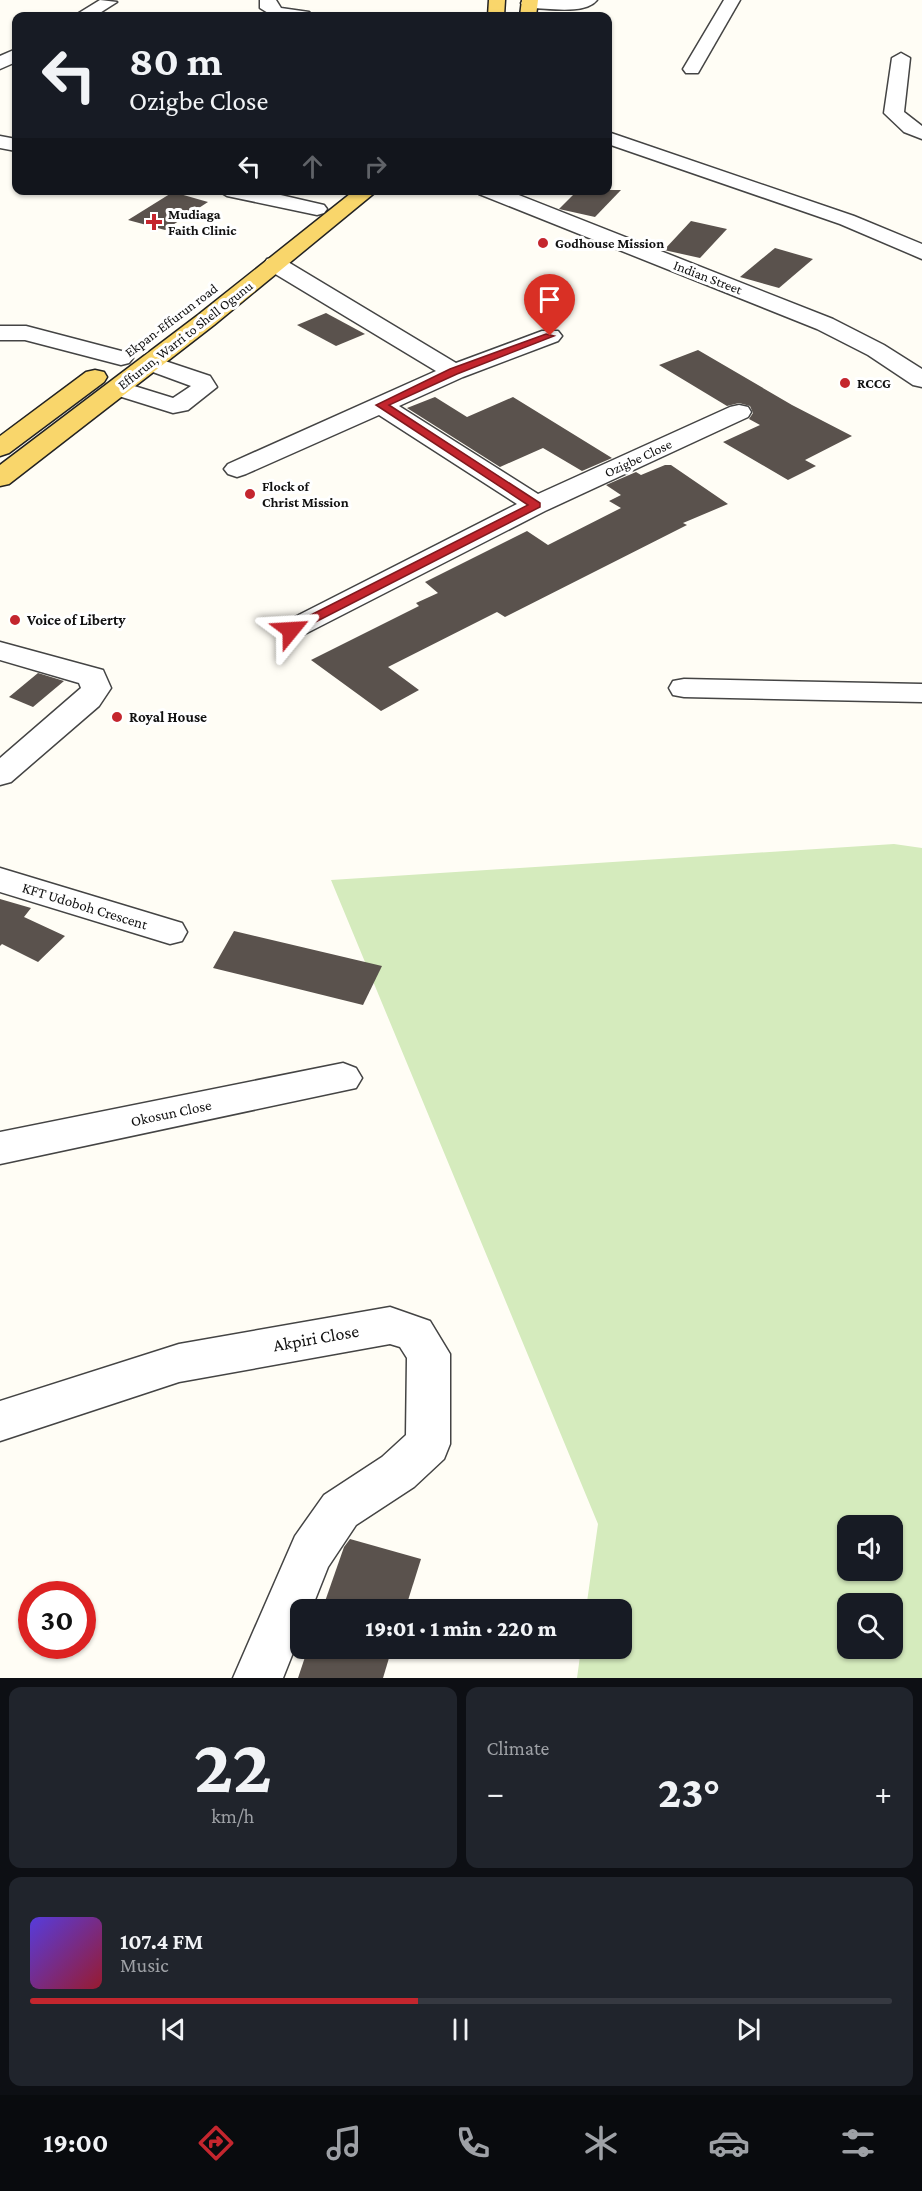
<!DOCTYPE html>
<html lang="en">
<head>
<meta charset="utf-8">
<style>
	:root { --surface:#171b24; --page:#20242c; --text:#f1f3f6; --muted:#9ea1a6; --line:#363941; --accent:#c4262e }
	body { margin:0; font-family:"Crimson Pro",serif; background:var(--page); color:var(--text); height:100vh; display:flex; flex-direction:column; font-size:22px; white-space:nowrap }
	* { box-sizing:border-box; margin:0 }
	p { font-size:20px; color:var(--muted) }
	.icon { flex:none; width:33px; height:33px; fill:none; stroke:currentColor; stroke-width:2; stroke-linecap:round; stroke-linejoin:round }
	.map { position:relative; height:1678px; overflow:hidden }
	.panel { display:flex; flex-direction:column; gap:9px; padding:9px; background:#0d0f14; flex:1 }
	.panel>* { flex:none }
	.banner { position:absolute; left:12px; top:12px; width:600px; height:183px; border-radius:12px; box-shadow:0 2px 4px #0004; background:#171b24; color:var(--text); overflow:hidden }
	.buttons { position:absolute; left:837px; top:1515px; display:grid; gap:12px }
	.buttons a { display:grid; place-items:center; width:66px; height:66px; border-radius:12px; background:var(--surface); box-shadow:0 2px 4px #0004; font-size:30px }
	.speed { position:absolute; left:18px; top:1581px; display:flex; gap:12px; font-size:30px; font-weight:700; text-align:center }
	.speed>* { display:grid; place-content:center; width:78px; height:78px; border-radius:50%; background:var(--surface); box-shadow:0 2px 4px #0004; line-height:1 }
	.speed .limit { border:9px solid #d22; background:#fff; color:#111 }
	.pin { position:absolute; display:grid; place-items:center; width:51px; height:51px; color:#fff; margin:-62px -26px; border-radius:50% 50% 50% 0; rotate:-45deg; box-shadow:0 0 6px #0007 }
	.pin .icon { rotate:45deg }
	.me { position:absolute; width:66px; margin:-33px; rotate:63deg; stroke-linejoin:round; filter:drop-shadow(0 0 4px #0008) }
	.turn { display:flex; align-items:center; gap:21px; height:126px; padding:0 18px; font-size:27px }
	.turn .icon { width:78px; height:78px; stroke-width:2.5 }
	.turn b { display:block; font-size:42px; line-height:51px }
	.lanes { display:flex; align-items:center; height:57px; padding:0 18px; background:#0003; justify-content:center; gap:30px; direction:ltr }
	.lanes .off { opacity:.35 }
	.big { font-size:45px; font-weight:800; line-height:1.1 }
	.panel .card { flex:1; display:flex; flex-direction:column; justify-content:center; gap:9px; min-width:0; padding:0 21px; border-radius:12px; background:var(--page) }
	.panel .dial { align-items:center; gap:0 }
	.dial b { font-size:78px; line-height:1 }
	.song { display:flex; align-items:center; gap:18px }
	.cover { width:72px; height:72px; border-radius:9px; background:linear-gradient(135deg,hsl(250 70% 55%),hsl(350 70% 35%)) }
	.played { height:6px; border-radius:3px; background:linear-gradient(90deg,var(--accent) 45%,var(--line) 45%) }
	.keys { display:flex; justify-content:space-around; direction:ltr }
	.heat { display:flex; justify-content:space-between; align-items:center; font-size:33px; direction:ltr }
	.panel .tiles { flex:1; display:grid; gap:9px; grid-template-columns:1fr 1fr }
	.card:last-child { grid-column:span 2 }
	.trip { position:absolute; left:290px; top:1599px; width:342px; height:60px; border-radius:12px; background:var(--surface); box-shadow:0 2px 4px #0004; font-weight:800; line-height:60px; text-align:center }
	.menu { display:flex; height:96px; justify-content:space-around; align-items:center; background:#090b0e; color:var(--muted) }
	.menu .icon { width:42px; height:42px }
	.menu .current { color:var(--accent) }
	.menu b { font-size:27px; color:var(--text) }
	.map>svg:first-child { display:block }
	.green { fill:#d5ebbd; fill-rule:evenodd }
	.building { fill:#5a524d }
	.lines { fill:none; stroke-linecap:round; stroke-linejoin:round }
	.minor-casing { stroke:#444; stroke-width:3 }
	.major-casing { stroke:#222; stroke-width:3 }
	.minor { fill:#fff; fill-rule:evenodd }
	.major { fill:#f9d66b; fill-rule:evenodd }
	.route { fill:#c4262e; stroke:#7f191e; stroke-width:1.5 }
	.poi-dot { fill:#c4262e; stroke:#fff; stroke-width:2 }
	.labels { text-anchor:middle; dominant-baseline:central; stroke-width:6; stroke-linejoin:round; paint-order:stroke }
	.far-poi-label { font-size:14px; font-weight:bold; fill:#111; stroke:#fff; text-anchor:start }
	.far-street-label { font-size:14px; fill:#111; stroke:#fff }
	.poi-label { font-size:15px; font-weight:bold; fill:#111; stroke:#fff; text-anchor:start }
	.street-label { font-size:15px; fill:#111; stroke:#fff }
	.near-street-label { font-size:18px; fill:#111; stroke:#fff }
</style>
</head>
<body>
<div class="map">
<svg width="922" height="1678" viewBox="0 0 922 1678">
	<rect width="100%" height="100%" fill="#fffdf5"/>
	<path class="green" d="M894 844 922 848V1678H577L581 1649 621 1648V1610L586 1609 598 1524 331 880ZM848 1526H892V1570H848ZM848 1604H892V1648H848Z"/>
	<g class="building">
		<polygon points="578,190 621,190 595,217 559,209"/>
		<polygon points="173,192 208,202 165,230 128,220"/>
		<polygon points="691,221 727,229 700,258 664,250"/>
		<polygon points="775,248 813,259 779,288 740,277"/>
		<polygon points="326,313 365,334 336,346 297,325"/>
		<polygon points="698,350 792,405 852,436 805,460 816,466 788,480 723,442 760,425 749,419 753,413 750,406 739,403 727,406 659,365"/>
		<polygon points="435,397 467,417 513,397 612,458 582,471 543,448 500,467 407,408"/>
		<polygon points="665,465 671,465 728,504 683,523 687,525 505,617 497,612 388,667 419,690 381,711 311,660 419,606 416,603 438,593 425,582 527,531 548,545 621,508 609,501 621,495 606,485 636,472 641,475"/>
		<polygon points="38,673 64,681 33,707 9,697"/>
		<polygon points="0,899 31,908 24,917 65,936 38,962 2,944 0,946"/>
		<polygon points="234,931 382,966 363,1005 213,968"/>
		<polygon points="350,1539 421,1559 405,1610 322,1610 344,1547"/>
		<polygon points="308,1648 392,1648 383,1678 298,1678"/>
	</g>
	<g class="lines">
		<g class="minor-casing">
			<g id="minor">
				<polygon points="100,0 117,2 95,16 74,16"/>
				<polygon points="260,0 276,0 281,8 309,12 312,16 273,16 260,8"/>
				<path d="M524 0H597C585 15 548 8 530 8L524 7 521 3Z"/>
				<polygon points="724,0 740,0 698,73 686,73 683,69"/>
				<polygon points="16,49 16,62 0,69 0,56"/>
				<polygon points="901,53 910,58 904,112 922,126 922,139 904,132 884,113 892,58"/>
				<polygon points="608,132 854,216 922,244 922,259 840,224 608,144"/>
				<polygon points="0,136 16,139 16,151 0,148"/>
				<polygon points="217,190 259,190 324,205 327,209 324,213 317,215 227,196"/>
				<polygon points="476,190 506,190 833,319 884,345 922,369 922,387 913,385 868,355 817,329 479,194"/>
				<polygon points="275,257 283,259 456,363 542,331 558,331 562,336 558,341 463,377 399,406 538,494 730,407 739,405 748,407 751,412 748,417 545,511 301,636 291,639 281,636 276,630 281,624 517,504 379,415 246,474 237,477 228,474 224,469 228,464 436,371 267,269 264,264 267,259"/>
				<polygon points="0,326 26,326 129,353 133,358 129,363 121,365 25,340 0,340"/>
				<polygon points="150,356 210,376 217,387 188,410 173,413 109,393 106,388 109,383 118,381 173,398 191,386 142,368 138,363 142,358"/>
				<polygon points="0,642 103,670 111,688 99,706 11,782 0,785 0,758 81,688 79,683 0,660"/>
				<polygon points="684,679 922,684 922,702 684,697 673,695 669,688 673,681"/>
				<polygon points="0,868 182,923 187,932 182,941 170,944 0,892"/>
				<polygon points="343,1063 356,1068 362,1078 356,1088 0,1164 0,1132"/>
				<polygon points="390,1307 430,1321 450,1354 450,1444 444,1459 414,1487 356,1525 328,1567 311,1610 300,1610 300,1635 283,1678 233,1678 295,1536 324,1495 382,1457 406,1435 407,1358 400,1347 390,1344 179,1382 0,1441 0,1401 179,1344"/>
			</g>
		</g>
		<g class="major-casing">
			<g id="major">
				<polygon points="489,0 505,0 504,16 488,16"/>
				<polygon points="522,0 538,0 536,16 520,16"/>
				<polygon points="355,190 378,190 214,325 9,484 0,486 0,465 198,315"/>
				<polygon points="95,370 104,372 107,377 104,382 9,453 0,456 0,436 86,372"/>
			</g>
		</g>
		<use href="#minor" class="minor"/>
		<use href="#major" class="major"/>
	</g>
	<polygon class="route" points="546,334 554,336 457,374 389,405 540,503 540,507 296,632 287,632 287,627 528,505 376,405 450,369"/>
	<g class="poi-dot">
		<path d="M151 213h6v6h6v6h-6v6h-6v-6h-6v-6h6z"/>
		<circle cx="543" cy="243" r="6"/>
		<circle cx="845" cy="383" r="6"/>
		<circle cx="250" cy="494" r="6"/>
		<circle cx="15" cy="620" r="6"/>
		<circle cx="117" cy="717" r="6"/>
	</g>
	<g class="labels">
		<g class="far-poi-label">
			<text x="168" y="214">Mudiaga<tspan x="168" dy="16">Faith Clinic</tspan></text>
			<text x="555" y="243">Godhouse Mission</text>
			<text x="857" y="383">RCCG</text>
			<text x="262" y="486">Flock of<tspan x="262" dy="16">Christ Mission</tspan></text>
		</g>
		<g class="far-street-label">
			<text transform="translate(708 277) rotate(21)">Indian Street</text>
			<text transform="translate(171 320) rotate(-37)">Ekpan-Effurun road</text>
			<text transform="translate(185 335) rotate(-38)">Effurun, Warri to Shell Ogunu</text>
			<text transform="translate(638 458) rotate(-25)">Ozigbe Close</text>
		</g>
		<g class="poi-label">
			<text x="27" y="620">Voice of Liberty</text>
			<text x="129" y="717">Royal House</text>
		</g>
		<g class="street-label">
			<text transform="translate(85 906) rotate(17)">KFT Udoboh Crescent</text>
			<text transform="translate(171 1113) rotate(-12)">Okosun Close</text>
		</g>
		<g class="near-street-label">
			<text transform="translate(316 1338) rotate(-10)">Akpiri Close</text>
		</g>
	</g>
</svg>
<div class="buttons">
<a><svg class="icon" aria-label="sound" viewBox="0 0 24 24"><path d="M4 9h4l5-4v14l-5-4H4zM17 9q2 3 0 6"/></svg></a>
<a><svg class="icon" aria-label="search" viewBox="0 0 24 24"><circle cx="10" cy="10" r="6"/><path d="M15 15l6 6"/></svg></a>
</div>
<div class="speed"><div class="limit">30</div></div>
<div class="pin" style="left:550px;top:336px;background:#d93025"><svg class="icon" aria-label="arrive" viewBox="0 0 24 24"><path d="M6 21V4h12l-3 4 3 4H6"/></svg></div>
<svg class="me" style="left:291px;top:630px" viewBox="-20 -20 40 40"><path d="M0-17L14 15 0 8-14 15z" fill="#c4262e" stroke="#fff" stroke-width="4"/></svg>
<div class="trip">19:01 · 1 min · 220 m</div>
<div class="banner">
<div class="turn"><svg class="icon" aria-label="left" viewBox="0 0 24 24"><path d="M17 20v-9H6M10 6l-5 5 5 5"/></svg><div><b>80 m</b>Ozigbe Close</div></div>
<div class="lanes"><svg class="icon" aria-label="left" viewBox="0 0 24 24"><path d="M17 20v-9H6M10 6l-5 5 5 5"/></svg><svg class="icon off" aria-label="ahead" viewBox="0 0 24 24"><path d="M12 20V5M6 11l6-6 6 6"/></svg><svg class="icon off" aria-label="right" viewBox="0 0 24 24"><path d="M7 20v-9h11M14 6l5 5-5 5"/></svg></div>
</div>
</div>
<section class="panel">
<div class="tiles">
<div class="card dial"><b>22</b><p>km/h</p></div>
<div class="card"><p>Climate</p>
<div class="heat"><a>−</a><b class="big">23°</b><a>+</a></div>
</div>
<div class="card">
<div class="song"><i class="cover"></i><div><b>107.4 FM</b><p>Music</p></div></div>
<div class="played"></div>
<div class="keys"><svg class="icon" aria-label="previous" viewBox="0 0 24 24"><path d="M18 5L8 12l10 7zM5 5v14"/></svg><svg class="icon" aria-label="pause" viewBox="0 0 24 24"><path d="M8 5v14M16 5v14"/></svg><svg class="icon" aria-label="next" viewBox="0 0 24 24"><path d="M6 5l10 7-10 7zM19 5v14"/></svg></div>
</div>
</div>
</section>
<nav class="menu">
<b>19:00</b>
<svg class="icon current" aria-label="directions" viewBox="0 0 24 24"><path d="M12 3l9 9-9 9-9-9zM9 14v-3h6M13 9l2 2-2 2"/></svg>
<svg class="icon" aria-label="music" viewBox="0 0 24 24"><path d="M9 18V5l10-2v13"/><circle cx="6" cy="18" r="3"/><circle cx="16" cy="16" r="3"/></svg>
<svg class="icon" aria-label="phone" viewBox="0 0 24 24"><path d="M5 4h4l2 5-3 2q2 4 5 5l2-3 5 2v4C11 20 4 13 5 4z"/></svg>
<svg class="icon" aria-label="climate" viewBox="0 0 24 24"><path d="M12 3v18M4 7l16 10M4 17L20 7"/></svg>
<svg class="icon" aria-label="car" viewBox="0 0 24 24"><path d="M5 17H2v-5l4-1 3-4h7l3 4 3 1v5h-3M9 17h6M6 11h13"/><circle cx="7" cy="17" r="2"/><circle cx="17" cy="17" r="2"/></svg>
<svg class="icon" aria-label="filters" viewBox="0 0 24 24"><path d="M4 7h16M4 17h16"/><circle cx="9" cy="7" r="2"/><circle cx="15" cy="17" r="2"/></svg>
</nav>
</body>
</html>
